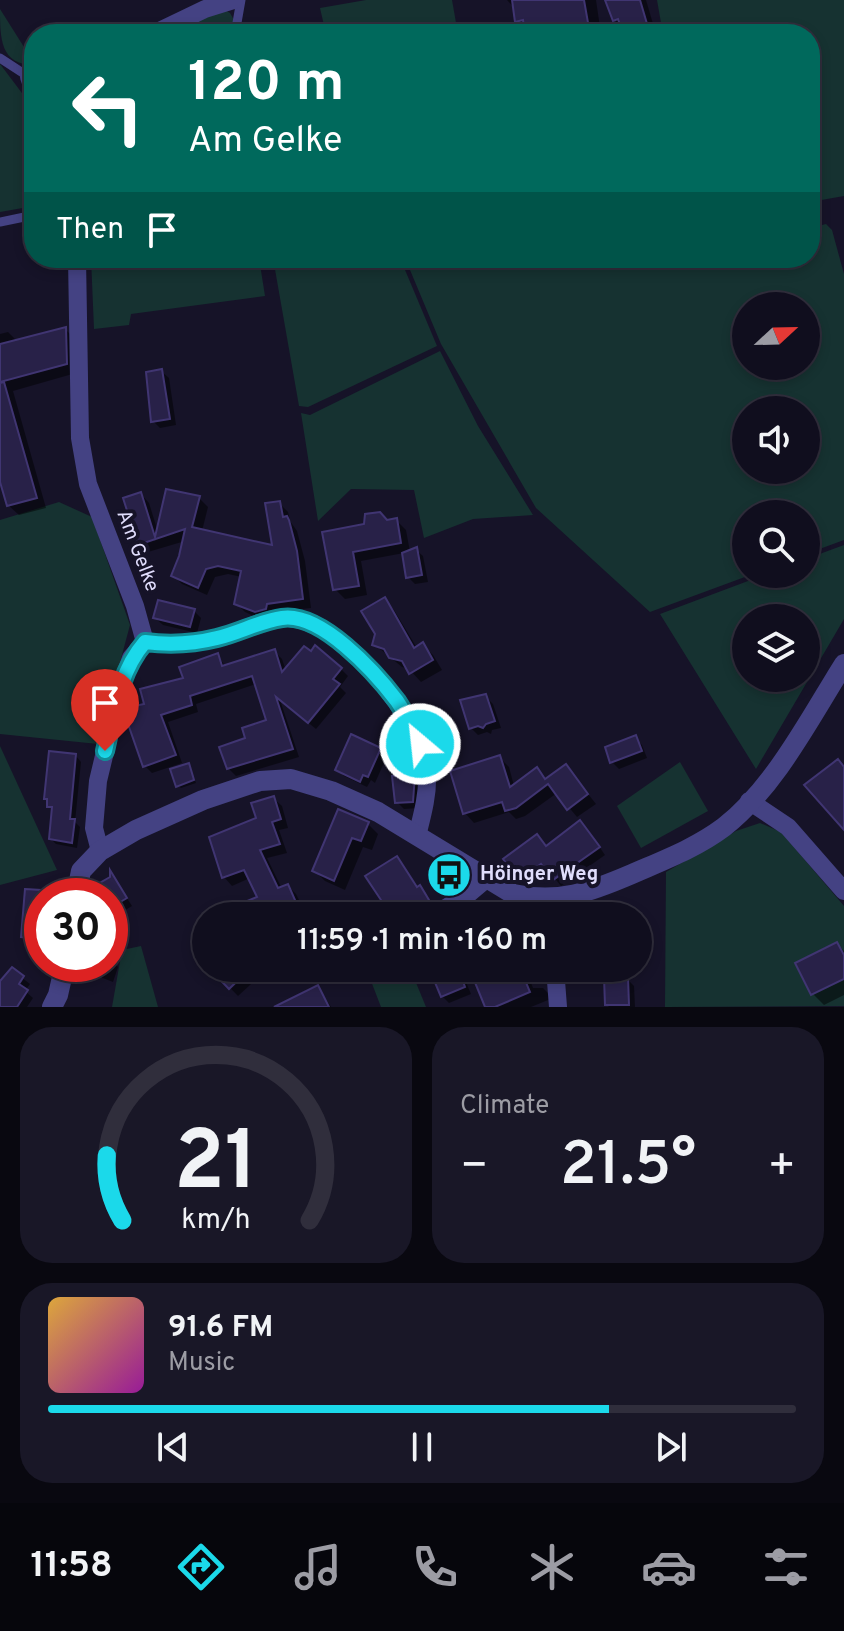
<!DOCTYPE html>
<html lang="en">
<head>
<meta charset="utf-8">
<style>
	:root { --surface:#100e1e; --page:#191727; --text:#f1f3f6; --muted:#9c9ca4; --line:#302e3c; --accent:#1bd9ea }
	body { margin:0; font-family:Overpass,sans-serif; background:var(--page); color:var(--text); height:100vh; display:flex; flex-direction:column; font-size:30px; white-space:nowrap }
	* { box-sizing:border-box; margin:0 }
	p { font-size:26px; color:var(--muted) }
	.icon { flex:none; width:44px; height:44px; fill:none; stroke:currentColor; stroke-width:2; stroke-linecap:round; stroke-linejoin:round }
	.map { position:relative; height:1007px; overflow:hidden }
	.sheet { display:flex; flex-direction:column; gap:20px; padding:20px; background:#090810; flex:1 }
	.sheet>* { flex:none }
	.hud { position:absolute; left:24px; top:24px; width:796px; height:244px; border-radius:32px; box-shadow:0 4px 12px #0003,0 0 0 2px var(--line); background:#00695c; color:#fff; overflow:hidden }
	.needle { width:52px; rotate:68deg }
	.buttons { position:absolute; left:732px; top:292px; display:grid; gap:16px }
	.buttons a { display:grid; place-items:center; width:88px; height:88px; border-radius:50%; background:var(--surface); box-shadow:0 4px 12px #0003,0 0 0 2px var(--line); font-size:40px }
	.speed { position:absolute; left:24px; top:878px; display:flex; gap:16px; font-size:40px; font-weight:700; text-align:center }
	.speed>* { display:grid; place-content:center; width:104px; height:104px; border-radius:50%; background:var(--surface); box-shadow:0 4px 12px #0003,0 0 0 2px var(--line); line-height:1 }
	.speed .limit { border:12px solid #d22; background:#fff; color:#111 }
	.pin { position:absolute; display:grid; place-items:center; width:68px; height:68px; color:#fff; margin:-82px -34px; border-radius:50% 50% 50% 0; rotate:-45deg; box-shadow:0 0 8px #0007 }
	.pin .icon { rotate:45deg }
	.me { position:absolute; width:88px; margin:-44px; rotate:332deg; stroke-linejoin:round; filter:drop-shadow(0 0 6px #0008) }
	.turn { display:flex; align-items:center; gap:28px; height:168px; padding:0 32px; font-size:36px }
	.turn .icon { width:104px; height:104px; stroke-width:2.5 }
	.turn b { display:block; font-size:56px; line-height:68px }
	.then { display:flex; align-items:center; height:76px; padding:0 32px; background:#0003; gap:16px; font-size:30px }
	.big { font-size:60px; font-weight:600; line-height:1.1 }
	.sheet .tile { flex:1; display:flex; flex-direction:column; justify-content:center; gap:12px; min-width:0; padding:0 28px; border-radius:32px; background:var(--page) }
	.sheet .dial { align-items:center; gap:0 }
	.dial svg { height:208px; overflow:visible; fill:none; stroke:var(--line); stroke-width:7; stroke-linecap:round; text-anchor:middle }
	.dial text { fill:var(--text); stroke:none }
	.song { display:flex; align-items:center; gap:24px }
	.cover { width:96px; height:96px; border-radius:12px; background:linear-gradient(135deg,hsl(40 70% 55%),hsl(300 70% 35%)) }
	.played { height:8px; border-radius:4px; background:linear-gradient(90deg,var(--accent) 75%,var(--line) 75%) }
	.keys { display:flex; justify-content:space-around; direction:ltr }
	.heat { display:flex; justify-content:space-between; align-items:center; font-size:44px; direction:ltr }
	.sheet .tiles { flex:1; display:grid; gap:20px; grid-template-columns:1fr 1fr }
	.tile:last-child { grid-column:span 2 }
	.trip { position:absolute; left:192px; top:902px; width:460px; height:80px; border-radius:40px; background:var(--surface); box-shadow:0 4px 12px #0003,0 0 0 2px var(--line); font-weight:600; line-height:80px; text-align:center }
	.tab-bar { display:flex; height:128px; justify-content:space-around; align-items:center; background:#06060c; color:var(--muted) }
	.tab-bar .icon { width:56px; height:56px }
	.tab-bar .active { color:var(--accent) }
	.tab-bar b { font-size:36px; color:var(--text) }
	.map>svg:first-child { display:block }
	.green { fill:#163231; fill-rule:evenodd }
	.shadow { fill:#0007 }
	.building { fill:#282148; stroke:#403572; stroke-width:2 }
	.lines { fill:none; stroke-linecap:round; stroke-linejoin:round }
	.service { stroke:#444283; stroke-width:9 }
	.minor { stroke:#444283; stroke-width:18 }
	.tertiary { stroke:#444283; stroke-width:20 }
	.route-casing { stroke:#128d98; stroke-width:20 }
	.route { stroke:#1bd9ea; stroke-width:14 }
	.labels { text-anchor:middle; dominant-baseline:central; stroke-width:8; stroke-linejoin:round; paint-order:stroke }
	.street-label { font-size:20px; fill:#e0ddfc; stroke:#161328 }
	.poi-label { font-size:20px; font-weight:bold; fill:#e0ddfc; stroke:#161328; text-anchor:start }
</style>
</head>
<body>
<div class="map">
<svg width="844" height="1007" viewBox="0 0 844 1007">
	<rect width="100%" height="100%" fill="#161328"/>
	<g class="green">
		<polygon points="366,0 452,0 458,34 326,34 320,8"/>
		<polygon points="657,0 844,0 844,196 810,202 810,34 663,34"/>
		<path d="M0 9 34 63V65C0 65 0 38 0 9Z"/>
		<polygon points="225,10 230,13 234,20 230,34 165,34"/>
		<polygon points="0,64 34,109 34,206 0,212"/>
		<path d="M826 224 832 230 844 274V540L806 554V514H746V574H753L650 612 536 508 441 344 405 258H673L683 264 705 258H810V228ZM746 306H806V366H746ZM746 410H806V470H746Z"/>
		<polygon points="91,258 259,258 265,296 131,314 129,325 94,329"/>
		<polygon points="273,258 400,258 437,346 308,407 299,406"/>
		<polygon points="440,351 478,426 533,515 473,519 424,538 414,490 351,489 318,521 301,413 310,415"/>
		<polygon points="59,502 92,517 130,625 98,744 0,734 0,520"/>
		<path d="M844 545V619L756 769 660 614 767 574H806V559ZM746 618H806V678H746Z"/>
		<polygon points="0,746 57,870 0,885"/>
		<polygon points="680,762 708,811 641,848 617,806"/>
		<polygon points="760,823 781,832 844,906 844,1006 665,1007 666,872 736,831"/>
		<polygon points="141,946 158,1007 112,1007 122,950"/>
		<polygon points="366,968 410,968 426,1007 381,1007"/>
	</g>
	<g class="shadow">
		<polygon points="507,0 596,0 601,34 528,34 517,21 516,10"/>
		<polygon points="607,0 646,0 656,34 626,34 615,20"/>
		<polygon points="65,329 75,339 76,373 13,391 46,508 19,515 8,505 0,475 0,334 8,332 18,342"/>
		<polygon points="161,371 169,378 176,425 160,428 153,421"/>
		<polygon points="141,494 149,503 158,532 199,498 208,507 202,531 275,548 279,503 288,512 290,521 297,531 305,561 311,608 275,612 258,618 245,612 236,603 242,577 228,574 215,577 207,595 182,584 173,575 185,541 148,552 140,544"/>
		<polygon points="396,520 406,530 410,552 416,550 423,556 428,582 415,584 408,577 404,553 361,561 367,595 345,599 335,589 325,533"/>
		<polygon points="384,600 394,610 417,648 423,645 433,655 442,670 421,682 409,669 402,667 374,644"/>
		<polygon points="194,611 201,618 197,633 163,625 155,618"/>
		<polygon points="274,651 282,659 286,671 341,669 348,676 340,687 346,693 316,729 280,700 299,757 236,776 228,768 248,739 268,721 256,684 196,704 198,712 168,722 182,763 152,773 145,766 146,705 217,655 226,667"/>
		<polygon points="486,697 493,704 501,728 492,730 491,734 487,732 478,735 471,728"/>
		<polygon points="635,738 642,745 647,758 619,769 612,762"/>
		<polygon points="380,749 387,756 375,783 371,780 367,787 344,776 337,769"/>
		<polygon points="76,756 81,762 75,822 80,827 77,848 56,844 51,839 54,812 46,798"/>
		<polygon points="500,758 509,767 514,786 537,770 547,780 566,766 596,804 577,817 557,793 525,816 516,819 509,812 474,823 465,813"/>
		<polygon points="188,765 196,783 181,788 178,786"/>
		<polygon points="414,776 421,783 419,808 404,809 397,802"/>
		<polygon points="273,798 282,806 288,828 279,830 287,853 267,858 282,889 288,886 296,894 307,916 215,916 260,898 250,878 232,886 224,877"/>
		<polygon points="340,812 368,824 378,834 372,850 363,847 345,890 325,881 315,871"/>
		<polygon points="587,829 605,855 561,886 548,870 527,885 506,859 546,847"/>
		<polygon points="397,859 434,907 422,914 416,909 405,916 393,913"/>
		<polygon points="113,877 132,906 112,918 110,896 96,896"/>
		<polygon points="40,892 44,896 42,896 42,944 30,943 23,937"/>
		<polygon points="614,905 619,916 600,916 598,910"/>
		<polygon points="483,911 488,916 470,916"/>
		<polygon points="837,944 844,951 844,995 824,1005 813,994"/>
		<polygon points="110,959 118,967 113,982 90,973 83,966 83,964 110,964"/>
		<polygon points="211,968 256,968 262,974 238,996"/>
		<polygon points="431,968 460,968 471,994 449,1003 442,996"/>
		<polygon points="507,968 521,968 528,975 533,988 543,988 553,998 531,1007 487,1007"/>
		<polygon points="12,970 30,984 25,991 33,998 27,1007 0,1007 0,988"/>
		<polygon points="627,979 634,986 635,1007 609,1007 607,1005"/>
		<polygon points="318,987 331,1007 279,1007"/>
	</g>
	<g class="building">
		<polygon points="512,0 584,0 590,34 525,34 523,20 515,22"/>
		<polygon points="605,0 640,0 650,34 623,34 618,19 613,21"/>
		<polygon points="66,327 67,364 0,382 0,344"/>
		<polygon points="162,369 170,419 151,422 146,372"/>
		<polygon points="4,382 37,498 7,506 0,482 0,383"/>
		<polygon points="166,489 200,496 192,527 272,545 265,503 280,501 283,517 287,516 289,520 297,551 303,599 267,604 266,609 255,612 234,604 241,571 218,566 206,569 198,588 171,576 179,556 185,529 138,545 123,498 141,492 155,537"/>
		<polygon points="380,512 387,520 397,518 401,543 353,552 359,586 333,590 322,532 364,524 365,514"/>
		<polygon points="417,547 422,575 406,578 402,553"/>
		<polygon points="385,597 414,648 423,642 433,660 409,674 402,661 389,658 384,649 372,645 375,634 361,611"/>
		<polygon points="158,600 195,609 190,627 153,618"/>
		<polygon points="315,645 342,668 333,679 340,684 308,723 276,697 293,749 227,769 219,747 245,738 242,728 266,720 252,676 190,696 192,705 161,715 176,755 143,767 127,721 130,707 144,704 140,689 183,678 179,667 218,653 222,666 275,649 282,672 304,646 311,651"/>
		<polygon points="486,694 495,721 486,724 483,728 478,726 469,729 460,700"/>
		<polygon points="351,734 381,748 368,777 363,775 360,782 335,770"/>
		<polygon points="636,735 642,751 610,763 605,747"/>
		<polygon points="49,751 76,754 70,819 75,819 72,843 49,839 52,807 47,807 47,799 44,799"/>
		<polygon points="500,755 510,787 537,767 545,779 566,764 588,794 567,810 548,784 516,808 505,811 502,802 463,814 450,771"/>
		<polygon points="838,759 844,767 844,830 804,785"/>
		<polygon points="189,763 194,780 176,787 170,769"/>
		<polygon points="415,774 413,802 395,803 392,776"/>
		<polygon points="274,796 281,819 272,822 280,844 260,850 278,888 288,884 302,916 211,916 257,897 244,870 222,878 209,837 256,818 251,803"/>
		<polygon points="338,809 369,822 361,841 352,838 334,881 312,871"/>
		<polygon points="580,820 600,847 553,880 541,864 519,880 503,859 537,834 546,846"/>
		<polygon points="397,856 417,887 420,885 429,900 414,910 410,903 391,915 365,876"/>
		<polygon points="110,870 127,898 110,908 110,896 89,896 91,888 110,877"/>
		<polygon points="25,889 41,890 42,939 21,937"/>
		<polygon points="837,942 844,955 844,979 811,995 795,963"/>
		<polygon points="12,967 24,976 19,984 28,990 17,1007 0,1007 0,981"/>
		<polygon points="209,968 251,968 229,989"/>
		<polygon points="429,968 458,968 465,987 441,997"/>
		<polygon points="502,968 520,968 530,992 495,1007 485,1007 474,980"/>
		<polygon points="604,977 628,977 629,1005 605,1005"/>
		<polygon points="318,985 329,1007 274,1007"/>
	</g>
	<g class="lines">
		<g class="service">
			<polyline points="235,34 241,0"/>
			<polyline points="0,58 29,77"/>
			<polyline points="0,222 34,215"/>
		</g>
		<g class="minor">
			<polyline points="153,34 205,9 234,0"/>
			<polyline points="34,74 29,77 34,91"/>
			<polyline points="77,258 80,438 88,484 135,606 145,642"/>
			<path d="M145 642C169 645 193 644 218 638 240 632 265 617 288 618 343 620 425 722 427 775 428 795 422 816 417 836"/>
			<polyline points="749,801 788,827 844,891"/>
			<polyline points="100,851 94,828 98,781 120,689 131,658 145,642"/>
			<polyline points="539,899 540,916"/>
			<polyline points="433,916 467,895 486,879"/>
			<polyline points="555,968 558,1007"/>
			<polyline points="280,973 293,968"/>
		</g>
		<g class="tertiary">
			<path d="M76 896 81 871 100 851 136 830 203 800 260 781 291 779 331 791 378 812 513 894C559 904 590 892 632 874 664 860 696 848 724 827 775 787 810 718 844 664"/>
			<polyline points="52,1007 58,995 65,964"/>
		</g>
	</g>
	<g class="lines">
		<g class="route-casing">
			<path id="route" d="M105 751C114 712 119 672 145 642 169 645 193 644 217 638 239 633 260 621 282 618 321 612 375 672 397 701 406 714 413 730 420 744"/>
		</g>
		<use href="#route" class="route"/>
	</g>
	<defs>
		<g id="bus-disc" transform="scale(2.3)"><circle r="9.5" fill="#1bd9ea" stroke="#161328"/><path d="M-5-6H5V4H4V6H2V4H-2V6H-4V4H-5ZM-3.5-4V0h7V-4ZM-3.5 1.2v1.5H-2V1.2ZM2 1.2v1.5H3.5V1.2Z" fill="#111"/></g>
	</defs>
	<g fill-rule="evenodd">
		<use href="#bus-disc" x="449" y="875"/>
	</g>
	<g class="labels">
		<g class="street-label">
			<text transform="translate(137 551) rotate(69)">Am Gelke</text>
		</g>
		<g class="poi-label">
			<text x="480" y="875">Höinger Weg</text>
		</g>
	</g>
</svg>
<div class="buttons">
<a><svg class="needle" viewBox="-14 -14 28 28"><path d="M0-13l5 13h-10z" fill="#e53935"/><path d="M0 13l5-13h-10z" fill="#9c9ca4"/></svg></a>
<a><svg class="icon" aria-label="sound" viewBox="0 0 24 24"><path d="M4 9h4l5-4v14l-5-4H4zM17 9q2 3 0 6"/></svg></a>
<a><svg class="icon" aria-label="search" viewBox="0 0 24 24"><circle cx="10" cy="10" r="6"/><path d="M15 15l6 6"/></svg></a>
<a><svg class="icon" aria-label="layers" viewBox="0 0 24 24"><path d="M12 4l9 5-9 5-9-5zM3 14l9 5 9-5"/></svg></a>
</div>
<div class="speed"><div class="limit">30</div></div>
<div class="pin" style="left:105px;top:751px;background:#d93025"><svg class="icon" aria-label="arrive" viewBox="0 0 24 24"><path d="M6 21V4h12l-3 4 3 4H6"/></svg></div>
<svg class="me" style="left:420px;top:744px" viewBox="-20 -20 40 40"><circle r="17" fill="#1bd9ea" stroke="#fff" stroke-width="3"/><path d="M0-11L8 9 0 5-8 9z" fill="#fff"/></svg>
<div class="trip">11:59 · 1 min · 160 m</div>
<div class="hud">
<div class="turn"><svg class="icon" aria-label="left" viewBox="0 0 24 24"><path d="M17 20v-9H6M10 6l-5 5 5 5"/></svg><div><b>120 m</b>Am Gelke</div></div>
<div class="then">Then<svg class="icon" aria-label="arrive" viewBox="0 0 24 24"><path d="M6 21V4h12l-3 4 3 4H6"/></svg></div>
</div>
</div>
<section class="sheet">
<div class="tiles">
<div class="tile dial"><svg viewBox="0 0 100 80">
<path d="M14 69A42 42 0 1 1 86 69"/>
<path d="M14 69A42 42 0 0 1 8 44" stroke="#1bd9ea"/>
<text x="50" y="56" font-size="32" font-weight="700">21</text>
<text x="50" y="72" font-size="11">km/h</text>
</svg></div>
<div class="tile"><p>Climate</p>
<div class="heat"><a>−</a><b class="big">21.5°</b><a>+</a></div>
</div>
<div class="tile">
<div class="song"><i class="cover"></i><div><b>91.6 FM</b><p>Music</p></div></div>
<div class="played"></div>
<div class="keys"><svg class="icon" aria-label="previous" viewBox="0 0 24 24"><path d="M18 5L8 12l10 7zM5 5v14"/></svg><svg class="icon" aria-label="pause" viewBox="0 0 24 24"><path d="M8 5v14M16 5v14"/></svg><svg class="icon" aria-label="next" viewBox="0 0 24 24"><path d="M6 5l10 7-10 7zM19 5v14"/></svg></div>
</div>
</div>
</section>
<nav class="tab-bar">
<b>11:58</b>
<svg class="icon active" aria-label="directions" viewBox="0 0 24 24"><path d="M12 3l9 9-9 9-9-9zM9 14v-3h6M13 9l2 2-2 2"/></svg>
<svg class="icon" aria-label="music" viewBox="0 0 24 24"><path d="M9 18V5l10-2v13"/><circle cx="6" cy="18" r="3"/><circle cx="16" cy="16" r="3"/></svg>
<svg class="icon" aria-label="phone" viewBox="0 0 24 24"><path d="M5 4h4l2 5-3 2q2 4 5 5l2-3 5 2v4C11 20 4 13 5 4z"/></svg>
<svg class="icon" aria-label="climate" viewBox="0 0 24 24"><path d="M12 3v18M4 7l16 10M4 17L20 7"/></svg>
<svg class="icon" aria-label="car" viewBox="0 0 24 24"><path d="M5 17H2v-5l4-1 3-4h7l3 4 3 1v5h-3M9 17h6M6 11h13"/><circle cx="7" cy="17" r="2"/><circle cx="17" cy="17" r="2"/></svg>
<svg class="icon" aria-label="filters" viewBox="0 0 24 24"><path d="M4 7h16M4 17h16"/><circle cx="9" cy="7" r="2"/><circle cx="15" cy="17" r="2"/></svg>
</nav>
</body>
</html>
